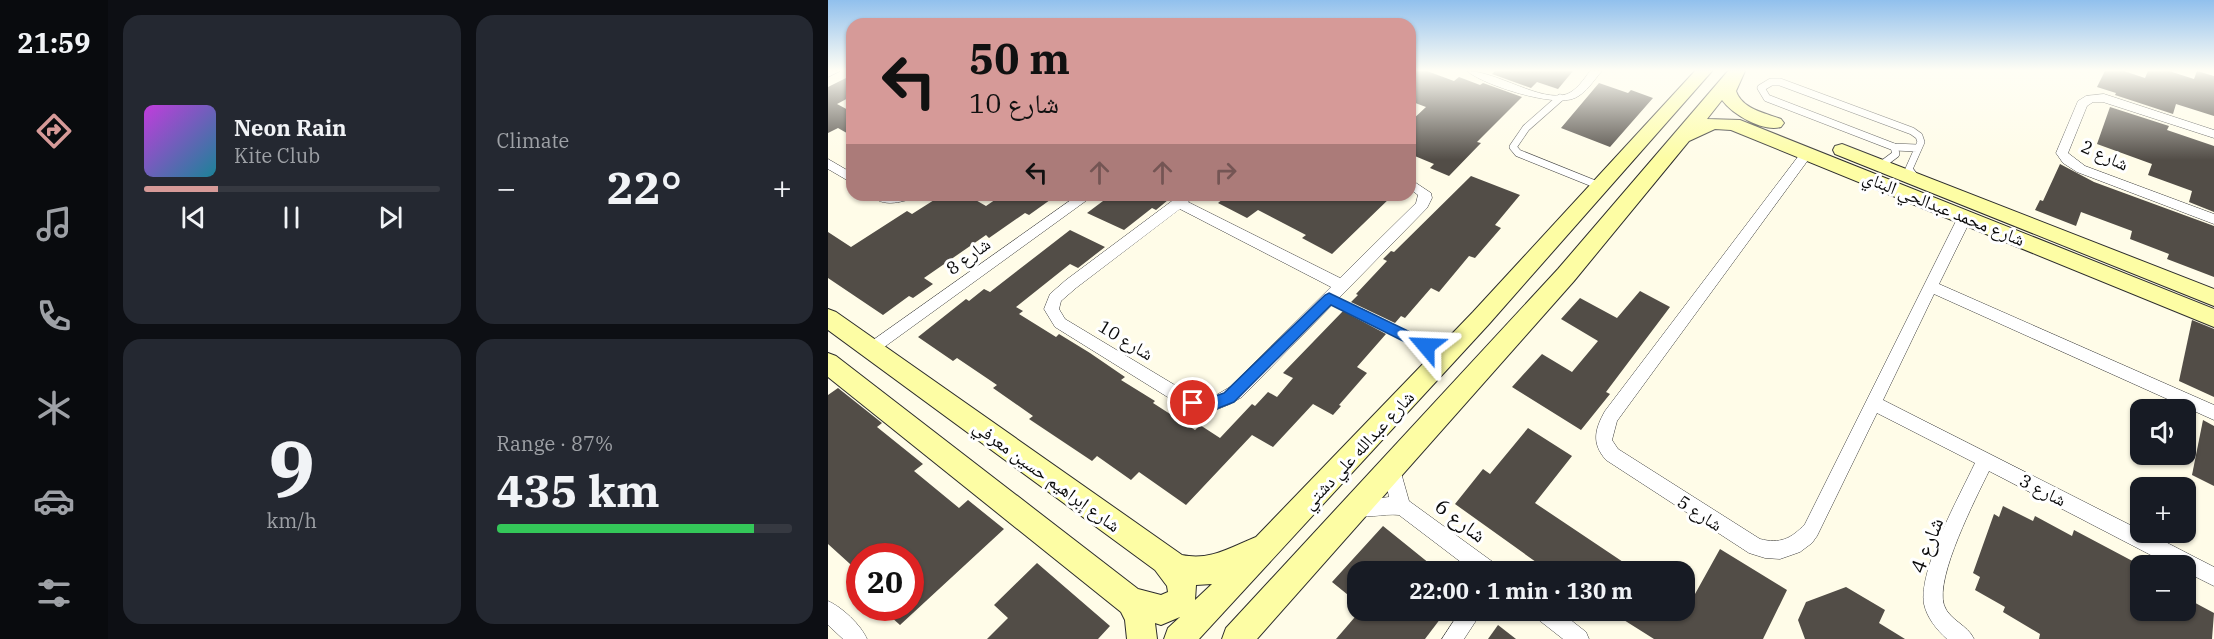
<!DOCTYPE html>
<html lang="en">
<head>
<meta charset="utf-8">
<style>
	:root { --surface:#171b24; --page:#242831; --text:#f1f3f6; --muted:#9ea1a6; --line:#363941; --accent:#d69a98 }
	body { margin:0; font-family:"IBM Plex Serif","Noto Naskh Arabic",serif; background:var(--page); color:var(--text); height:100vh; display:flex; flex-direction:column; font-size:22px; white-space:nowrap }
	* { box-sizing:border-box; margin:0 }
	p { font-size:20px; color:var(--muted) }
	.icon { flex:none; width:33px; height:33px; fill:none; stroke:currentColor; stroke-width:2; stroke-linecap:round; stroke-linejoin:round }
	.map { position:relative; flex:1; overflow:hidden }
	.drawer { display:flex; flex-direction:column; gap:15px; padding:15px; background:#0d0f14; width:720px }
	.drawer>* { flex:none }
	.guide { position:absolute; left:18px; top:18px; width:570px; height:183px; border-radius:18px; box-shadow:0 2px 4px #0004; background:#d69a98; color:#111; overflow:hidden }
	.buttons { position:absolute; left:1302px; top:399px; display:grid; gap:12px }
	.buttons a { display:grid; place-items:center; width:66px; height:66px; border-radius:12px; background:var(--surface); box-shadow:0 2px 4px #0004; font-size:30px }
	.speed { position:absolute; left:18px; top:543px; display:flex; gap:12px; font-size:30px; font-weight:700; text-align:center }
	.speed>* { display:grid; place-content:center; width:78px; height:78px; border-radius:50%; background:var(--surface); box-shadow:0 2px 4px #0004; line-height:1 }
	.speed .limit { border:9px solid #d22; background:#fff; color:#111 }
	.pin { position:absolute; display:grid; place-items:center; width:51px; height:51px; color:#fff; margin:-26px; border:3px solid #fff; border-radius:50%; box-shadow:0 2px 6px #0007 }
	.me { position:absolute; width:66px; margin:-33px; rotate:296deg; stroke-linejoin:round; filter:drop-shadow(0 0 4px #0008) }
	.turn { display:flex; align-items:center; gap:21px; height:126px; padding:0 24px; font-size:27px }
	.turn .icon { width:78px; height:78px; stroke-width:2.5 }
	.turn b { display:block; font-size:42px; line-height:51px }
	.lanes { display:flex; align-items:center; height:57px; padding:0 24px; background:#0003; justify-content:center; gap:30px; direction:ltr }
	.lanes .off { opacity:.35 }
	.big { font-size:45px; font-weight:700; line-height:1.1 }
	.drawer .widget { flex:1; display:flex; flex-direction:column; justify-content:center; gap:9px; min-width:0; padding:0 21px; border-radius:18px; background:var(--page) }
	.drawer .dial { align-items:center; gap:0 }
	.dial b { font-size:78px; line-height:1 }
	.song { display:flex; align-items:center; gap:18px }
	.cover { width:72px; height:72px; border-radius:9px; background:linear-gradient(135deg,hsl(290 70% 55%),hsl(190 70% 35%)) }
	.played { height:6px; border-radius:3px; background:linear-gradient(90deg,var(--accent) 25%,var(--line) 25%) }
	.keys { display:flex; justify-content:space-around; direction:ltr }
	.heat { display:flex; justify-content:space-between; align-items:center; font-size:33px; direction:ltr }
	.charge { height:9px; border-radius:4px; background:linear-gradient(90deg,#34c759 87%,var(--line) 0) }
	.drawer .tiles { flex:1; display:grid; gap:15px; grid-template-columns:repeat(2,1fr) }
	.trip { position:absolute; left:519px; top:561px; width:348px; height:60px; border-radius:18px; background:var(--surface); box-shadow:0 2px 4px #0004; font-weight:700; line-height:60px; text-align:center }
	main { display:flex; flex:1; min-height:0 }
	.tabs { display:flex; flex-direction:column; width:108px; justify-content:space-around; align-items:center; background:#090b0e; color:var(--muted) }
	.tabs .icon { width:42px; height:42px }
	.tabs .active { color:var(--accent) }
	.tabs b { font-size:27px; color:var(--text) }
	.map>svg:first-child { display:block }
	.building { fill:#524d47 }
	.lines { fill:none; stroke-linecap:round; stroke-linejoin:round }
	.lane-far1-casing { stroke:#3d3d3d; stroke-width:8 }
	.lane-casing { stroke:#3d3d3d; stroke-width:10 }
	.street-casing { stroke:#3d3d3d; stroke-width:1 }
	.secondary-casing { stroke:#2c2c2c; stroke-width:2 }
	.lane-far1 { stroke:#fff; stroke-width:7 }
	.lane { stroke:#fff; stroke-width:9 }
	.street { fill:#fff; fill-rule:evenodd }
	.secondary { fill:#fdfda4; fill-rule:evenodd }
	.route { fill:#1a73e8; stroke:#114b97; stroke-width:1.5 }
	.labels { text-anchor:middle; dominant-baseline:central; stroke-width:6; stroke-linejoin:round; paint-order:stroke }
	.street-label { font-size:18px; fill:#0a0a0a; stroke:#fff }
	.near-street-label { font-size:21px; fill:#0a0a0a; stroke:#fff }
</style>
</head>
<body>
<main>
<nav class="tabs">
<b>21:59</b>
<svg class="icon active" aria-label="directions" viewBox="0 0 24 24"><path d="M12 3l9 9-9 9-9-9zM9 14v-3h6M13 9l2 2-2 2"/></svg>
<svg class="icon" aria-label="music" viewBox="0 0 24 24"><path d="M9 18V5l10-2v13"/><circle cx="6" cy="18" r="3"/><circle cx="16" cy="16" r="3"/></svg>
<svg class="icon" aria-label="phone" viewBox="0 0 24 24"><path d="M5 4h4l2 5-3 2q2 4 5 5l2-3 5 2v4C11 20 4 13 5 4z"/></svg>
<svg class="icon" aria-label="climate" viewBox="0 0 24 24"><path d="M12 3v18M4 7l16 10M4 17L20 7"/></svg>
<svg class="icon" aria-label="car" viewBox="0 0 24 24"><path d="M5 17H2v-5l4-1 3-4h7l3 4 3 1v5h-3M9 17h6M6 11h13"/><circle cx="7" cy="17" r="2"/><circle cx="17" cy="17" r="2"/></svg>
<svg class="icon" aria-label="filters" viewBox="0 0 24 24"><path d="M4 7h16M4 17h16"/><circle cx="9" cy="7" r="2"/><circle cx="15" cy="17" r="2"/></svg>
</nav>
<section class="drawer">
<div class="tiles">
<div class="widget">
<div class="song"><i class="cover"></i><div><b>Neon Rain</b><p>Kite Club</p></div></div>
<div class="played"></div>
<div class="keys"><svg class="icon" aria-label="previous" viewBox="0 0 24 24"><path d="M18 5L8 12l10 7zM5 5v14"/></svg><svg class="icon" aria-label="pause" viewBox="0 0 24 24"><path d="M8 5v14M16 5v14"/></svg><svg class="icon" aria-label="next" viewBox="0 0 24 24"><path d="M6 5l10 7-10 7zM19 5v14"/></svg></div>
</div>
<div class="widget"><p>Climate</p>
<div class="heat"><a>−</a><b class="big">22°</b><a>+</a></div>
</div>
<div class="widget dial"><b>9</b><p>km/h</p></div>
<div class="widget"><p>Range · 87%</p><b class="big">435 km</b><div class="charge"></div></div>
</div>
</section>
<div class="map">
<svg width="1386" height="639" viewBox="0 0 1386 639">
	<rect width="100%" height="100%" fill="#fffce8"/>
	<g class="building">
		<polygon points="582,71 599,71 626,81 631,77 652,85 655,83 694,97 649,142 653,143 621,176 602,168 606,164 582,154 582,122 598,107 582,101"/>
		<polygon points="667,71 745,71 730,89 709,82 703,88 664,74"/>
		<polygon points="1277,71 1296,71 1317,78 1320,71 1341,71 1366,79 1369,71 1386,76 1386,116 1348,104 1345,114 1287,95 1288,93 1269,87"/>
		<polygon points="24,75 24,96 9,104 24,112 24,136 10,128 0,133 0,87"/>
		<polygon points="771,83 800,93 803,90 825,98 782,147 733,128"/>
		<polygon points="1282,107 1341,126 1339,130 1386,146 1386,212 1361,202 1364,191 1320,175 1324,164 1269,144"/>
		<polygon points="1232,164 1266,182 1386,226 1386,277 1339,259 1341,254 1302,239 1304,231 1253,212 1248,226 1207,210 1212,200 1215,201"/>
		<polygon points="643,176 692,195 667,225 673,228 647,258 641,256 611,292 603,288 577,318 573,316 567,323 523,302 530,295 528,294 559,261 555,259 563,251 566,252"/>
		<polygon points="114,195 139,195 158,206 174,195 229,195 201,215 197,213 161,238 158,235 96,278 105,284 85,298 81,296 55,315 0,278 0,232 23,247 79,211 84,214"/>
		<polygon points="283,195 346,195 328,210 324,208 296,230 259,213"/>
		<polygon points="400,195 565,195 504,254 474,238 478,235 430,210 419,218 390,203"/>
		<polygon points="242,230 277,247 250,268 242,264 188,307 195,311 191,314 228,337 231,334 262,353 297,377 293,380 327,401 325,403 367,430 372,425 392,438 424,404 427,406 440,392 449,397 465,378 455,373 515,311 558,334 529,367 539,373 511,405 513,406 505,415 485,404 445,447 424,435 358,505 311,472 303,480 269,456 264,461 201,419 205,416 165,388 169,385 129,358 125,361 90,337 138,299 141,301 156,289 162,292"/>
		<polygon points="812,291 842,307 778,392 782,394 753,430 684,387 714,354 744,372 770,341 733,319 752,298 789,318"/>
		<polygon points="1364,320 1386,329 1386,397 1351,381"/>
		<polygon points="10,388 54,423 49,427 95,464 86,471 131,508 140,500 176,529 72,625 53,608 82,608 82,556 32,556 32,573 0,544 0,395"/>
		<polygon points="1375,420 1386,426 1386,486 1364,475"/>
		<polygon points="700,428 744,456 707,503 810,572 722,572 627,504 655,469 662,474"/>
		<polygon points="1175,506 1205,521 1207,516 1244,536 1246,530 1312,565 1312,610 1358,610 1358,598 1386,613 1384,639 1211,639 1212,634 1175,612 1177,607 1147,590 1152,577 1145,573 1166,514 1171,517"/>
		<polygon points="555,526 612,572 530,572 530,603 504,582"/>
		<polygon points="892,549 959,590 935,639 826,639 780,610 856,610 856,599 862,603"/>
		<polygon points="209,563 282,626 270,639 159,639 180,618 166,605"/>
		<polygon points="1018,587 1057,610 1051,623 1077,639 977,639 970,620 978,602"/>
		<polygon points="533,610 619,610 597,639 508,639"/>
		<polygon points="670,625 688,639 660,639"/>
	</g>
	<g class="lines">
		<g class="lane-far1-casing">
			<g id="lane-far1">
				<polyline points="732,98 698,128 685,147 690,153 772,186"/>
				<polyline points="1050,164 1056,163 1068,154 1066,147"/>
				<polyline points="1087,177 1081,169 1093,142 1091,136 1084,131 952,82 943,82 933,88 939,98 1066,147 1089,148"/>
				<polyline points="502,298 535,315"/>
			</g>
		</g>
		<g class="lane-casing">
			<polyline id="lane" points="532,313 616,355"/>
		</g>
		<g class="street-casing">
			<g id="street">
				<polygon points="0,71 12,71 0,77"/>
				<path d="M639 71C669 71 713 103 739 94 749 90 756 79 762 71H774C766 80 758 93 747 98 727 108 655 85 639 71Z"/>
				<polygon points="1276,94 1386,130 1386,138 1275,102 1265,102 1259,106 1240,153 1257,166 1386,214 1386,224 1249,172 1235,163 1228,153 1250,101 1258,96"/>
				<path d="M979 149 985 153 983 156 789 421 784 440 790 449 932 539C952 544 963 539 977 524L1130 217 1137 212 1144 217 1111 284 1386 405V420L1106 294 1055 400 1312 530V532H1318L1386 567V586L1358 572V566H1344L1161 471C1148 498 1107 577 1116 605 1121 620 1140 625 1146 639H1119C1109 630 1099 618 1096 604 1090 570 1132 495 1147 463L1049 413 989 536 984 543 972 552 952 559 937 558 921 553 778 460C763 443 767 429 777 411L975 150Z"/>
				<polygon points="0,159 24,173 24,183 0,169"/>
				<path d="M582 179 603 193 604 198 599 208 414 397 402 404 385 411H373L354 406 227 327 216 309 222 294 238 280 352 195H368L360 202 512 278 588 203 590 195 582 189ZM352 209 503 287 402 387 385 397 365 396 237 319 231 309 233 301 248 288Z"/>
				<path d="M43 195H89L87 198C72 202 55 208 43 195Z"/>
				<polygon points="250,195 266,195 48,353 43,355 38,353 35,349 38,345"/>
				<path d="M564 460 570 462 581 501 669 565 671 572H646L571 515C555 513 536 520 522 514L519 508 522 502 561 497 555 468 558 462Z"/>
				<path d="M0 601C14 607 33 625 39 639H15L0 625Z"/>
				<polygon points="633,610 655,610 636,639 614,639"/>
				<polygon points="704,610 730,610 758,632 761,639 735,639 707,617"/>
			</g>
		</g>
		<g class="secondary-casing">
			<g id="secondary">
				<path d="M867 71H884L661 324 371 639H336L340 628 352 617 333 625 327 623 329 639H299L297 620 293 612 0 377V353L8 356 310 589 333 595 340 592 339 586 327 570 0 330V309L8 312 354 555C383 561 403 547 428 537L645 312ZM384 584 367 600 368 585Z"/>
				<path d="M900 71H917L908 91C914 109 937 113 953 119L956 123 953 127C935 132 905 115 894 100L879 119 912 120 1386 309V327L903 130 887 129 861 141 746 281 429 639H394L398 628 730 269Z"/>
				<polygon points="1014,144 1386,289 1386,306 1007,154 1005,150 1007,146"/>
			</g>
		</g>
		<use href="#lane-far1" class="lane-far1"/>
		<use href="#lane" class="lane"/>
		<use href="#street" class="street"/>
		<use href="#secondary" class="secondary"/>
	</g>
	<linearGradient id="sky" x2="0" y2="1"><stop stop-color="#91c0ed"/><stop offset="0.44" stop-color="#fffef5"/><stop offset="1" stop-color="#fffef5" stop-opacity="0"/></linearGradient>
	<rect width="1386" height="160" fill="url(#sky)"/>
	<polygon class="route" points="501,293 603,342 605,346 603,350 593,350 503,305 406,402 383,411 360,408 357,403 360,399 382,398 396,393 497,295"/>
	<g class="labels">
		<g class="street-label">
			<text transform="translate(1277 155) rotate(24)">شارع 2</text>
			<text transform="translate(1116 208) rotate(22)">شارع محمد عبدالحي البناي</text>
			<text transform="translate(140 256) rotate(-36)">شارع 8</text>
			<text transform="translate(298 340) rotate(31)">شارع 10</text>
			<text transform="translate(530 450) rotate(-47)">شارع عبدالله علي دشتي</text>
			<text transform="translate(219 476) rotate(36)">شارع إبراهيم حسين معرفي</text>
			<text transform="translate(1215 490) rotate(27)">شارع 3</text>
			<text transform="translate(872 513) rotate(33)">شارع 5</text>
		</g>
		<g class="near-street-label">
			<text transform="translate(633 520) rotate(37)">شارع 6</text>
			<text transform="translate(1098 545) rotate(-69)">شارع 4</text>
		</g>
	</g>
</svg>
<div class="buttons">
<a><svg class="icon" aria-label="sound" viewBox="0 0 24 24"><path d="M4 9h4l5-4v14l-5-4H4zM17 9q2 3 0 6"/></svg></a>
<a>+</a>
<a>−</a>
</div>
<div class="speed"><div class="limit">20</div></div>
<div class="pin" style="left:365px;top:403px;background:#d93025"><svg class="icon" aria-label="arrive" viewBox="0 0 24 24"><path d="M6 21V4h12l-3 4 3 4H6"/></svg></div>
<svg class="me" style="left:598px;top:346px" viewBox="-20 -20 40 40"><path d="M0-17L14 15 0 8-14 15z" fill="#1a73e8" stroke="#fff" stroke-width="4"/></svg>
<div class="trip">22:00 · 1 min · 130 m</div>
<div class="guide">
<div class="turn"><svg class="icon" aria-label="left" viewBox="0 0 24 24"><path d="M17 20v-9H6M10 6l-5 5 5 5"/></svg><div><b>50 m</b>شارع 10</div></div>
<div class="lanes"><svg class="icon" aria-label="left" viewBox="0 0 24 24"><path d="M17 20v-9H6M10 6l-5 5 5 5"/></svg><svg class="icon off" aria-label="ahead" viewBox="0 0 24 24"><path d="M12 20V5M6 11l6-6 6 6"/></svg><svg class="icon off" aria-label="ahead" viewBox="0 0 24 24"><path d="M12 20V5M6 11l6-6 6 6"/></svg><svg class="icon off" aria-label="right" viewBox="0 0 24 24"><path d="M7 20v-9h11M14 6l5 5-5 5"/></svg></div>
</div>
</div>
</main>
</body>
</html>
